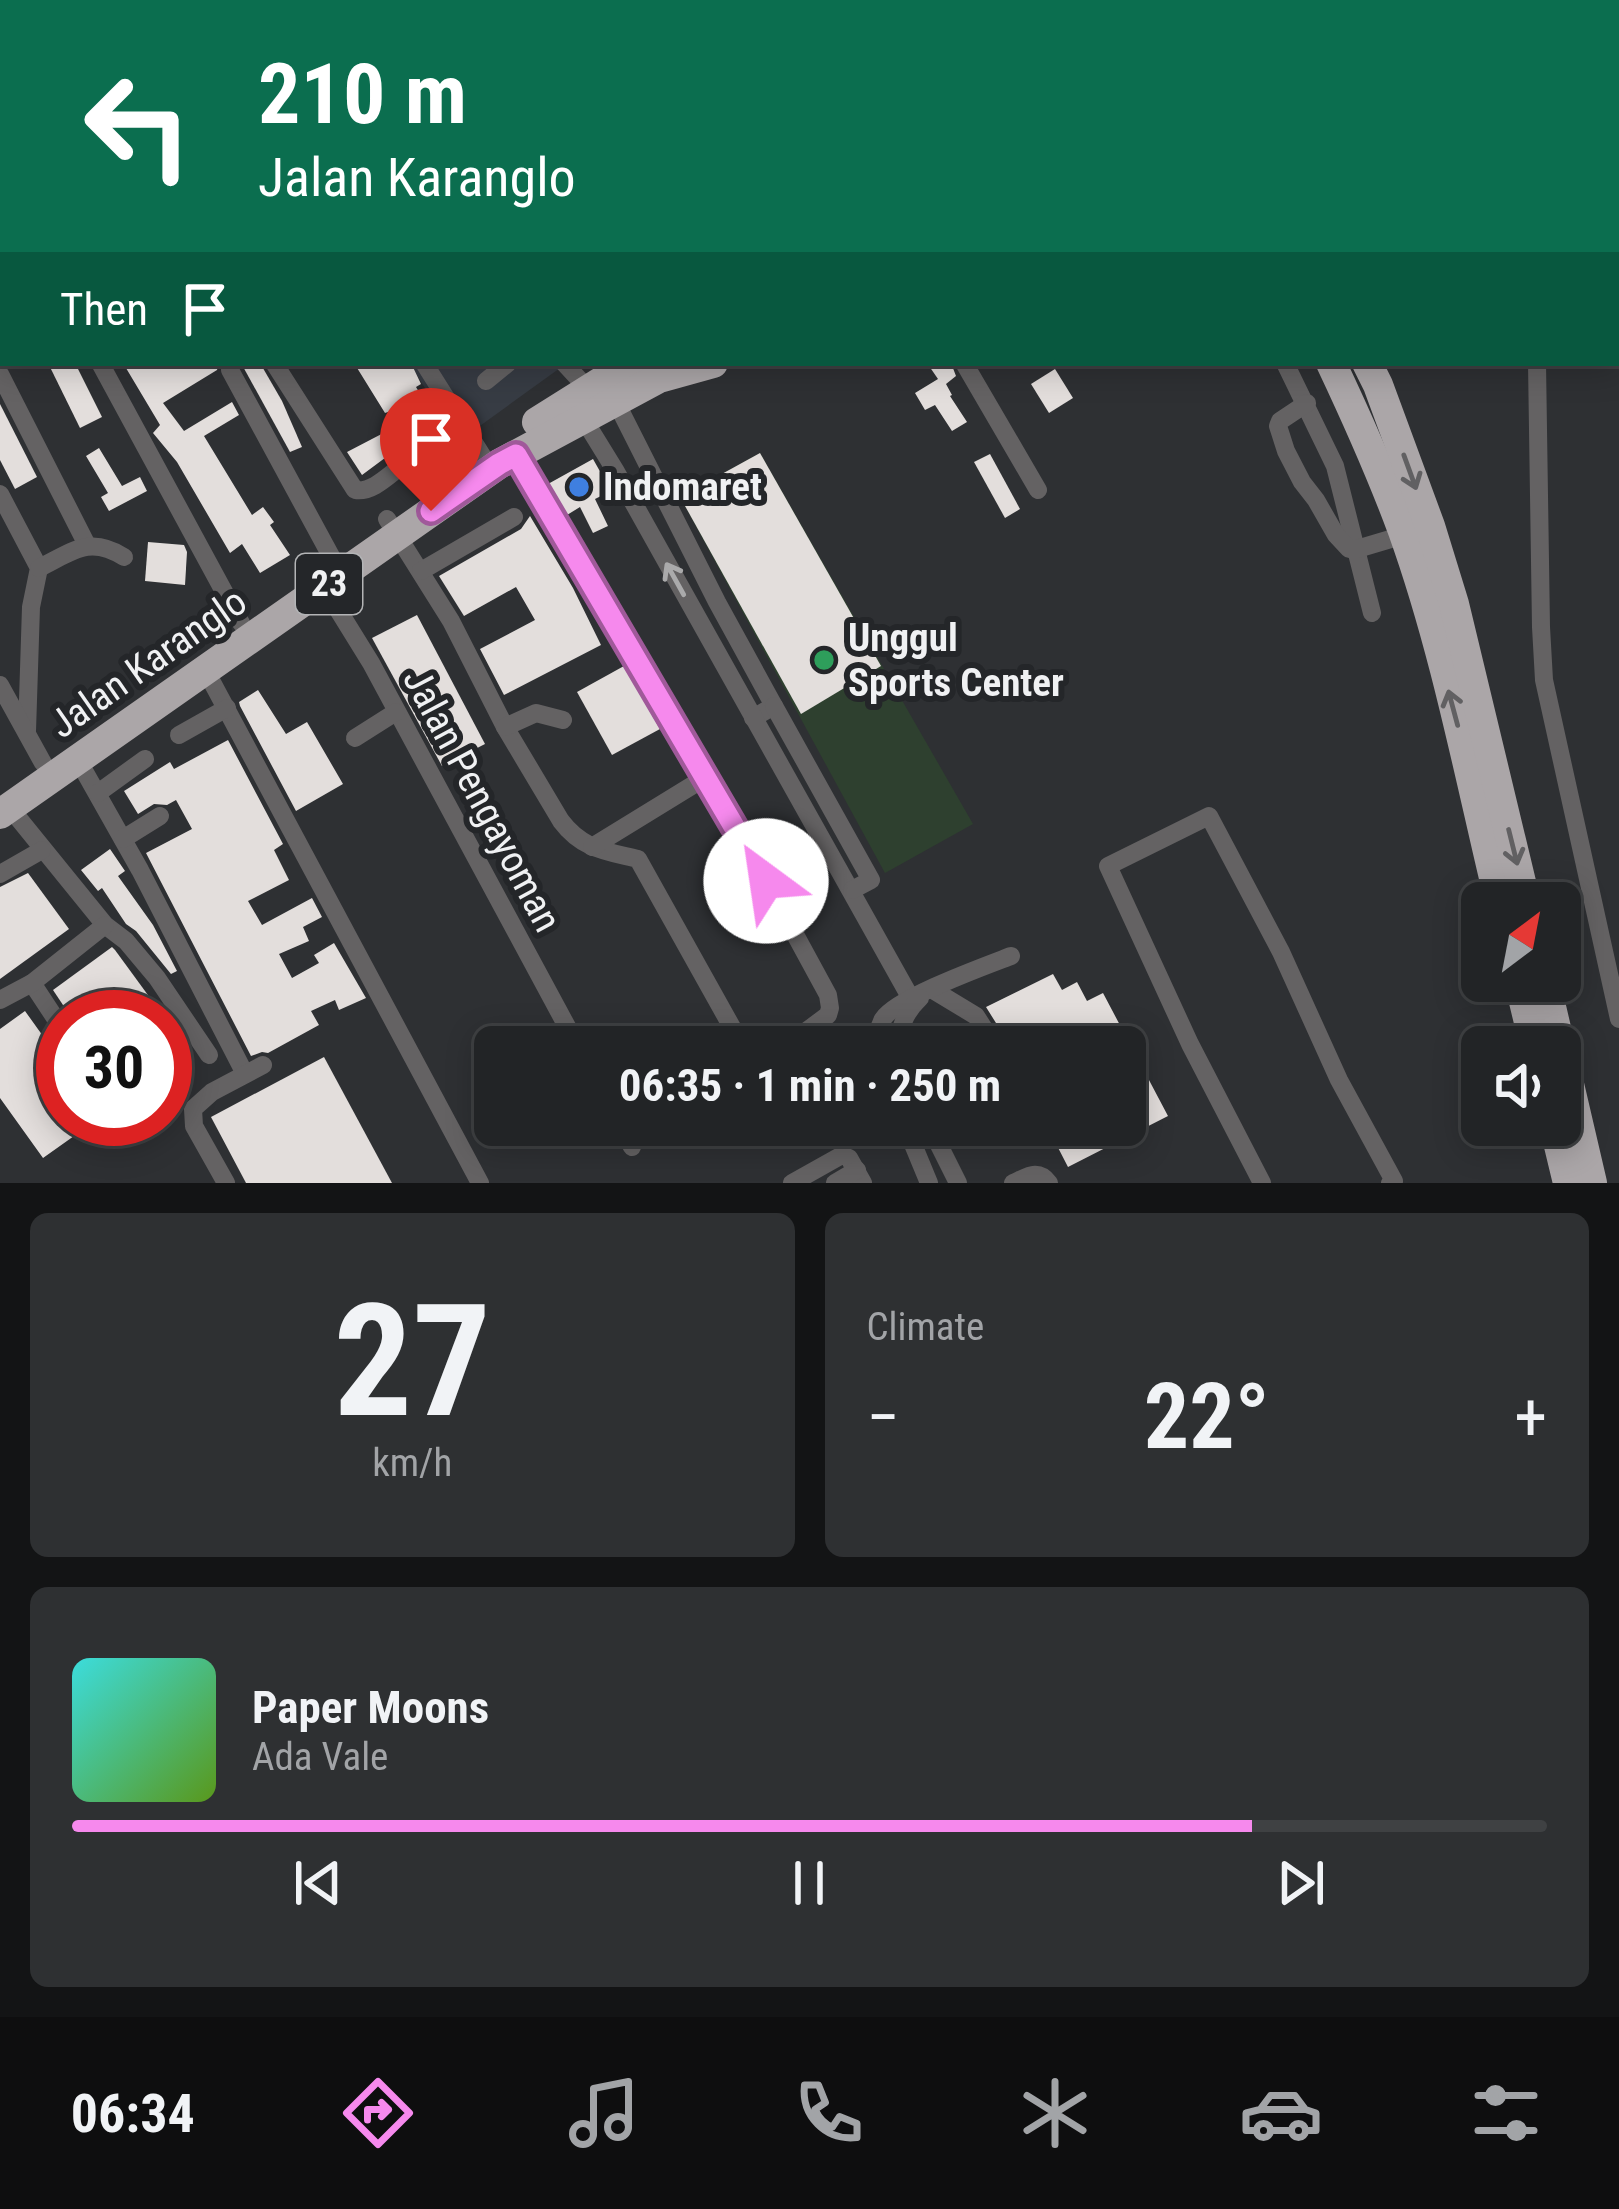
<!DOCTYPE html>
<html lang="en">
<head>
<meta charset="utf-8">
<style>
	:root { --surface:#222426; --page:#2e3032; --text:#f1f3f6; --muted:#a2a4a7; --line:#3f4143; --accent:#f689ed }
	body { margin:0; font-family:"Roboto Condensed",sans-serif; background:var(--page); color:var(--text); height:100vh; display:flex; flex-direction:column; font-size:45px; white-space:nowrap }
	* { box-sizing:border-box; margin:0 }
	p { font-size:39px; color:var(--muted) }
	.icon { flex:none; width:66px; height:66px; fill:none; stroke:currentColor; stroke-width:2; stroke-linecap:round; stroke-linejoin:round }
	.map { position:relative; height:1183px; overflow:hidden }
	.side { display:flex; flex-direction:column; gap:30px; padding:30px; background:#131415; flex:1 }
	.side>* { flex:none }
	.top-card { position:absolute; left:0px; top:0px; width:1620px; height:366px; box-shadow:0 6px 30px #0003,0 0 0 3px var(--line); background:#0b6e4f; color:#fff; overflow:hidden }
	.needle { width:78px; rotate:32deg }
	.fabs { position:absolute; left:1461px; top:882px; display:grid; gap:24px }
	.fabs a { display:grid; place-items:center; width:120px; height:120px; border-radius:18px; background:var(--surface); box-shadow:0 6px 30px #0003,0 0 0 3px var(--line); font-size:60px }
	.speed { position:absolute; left:36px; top:990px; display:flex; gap:24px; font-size:60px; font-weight:700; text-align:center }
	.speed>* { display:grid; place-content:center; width:156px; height:156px; border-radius:50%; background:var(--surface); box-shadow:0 6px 30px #0003,0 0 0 3px var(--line); line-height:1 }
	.speed .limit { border:18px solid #d22; background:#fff; color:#111 }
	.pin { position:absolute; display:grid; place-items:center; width:102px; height:102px; color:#fff; margin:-123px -51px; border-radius:50% 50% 50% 0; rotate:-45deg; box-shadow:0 0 12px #0007 }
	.pin .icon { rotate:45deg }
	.me { position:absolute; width:132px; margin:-66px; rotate:329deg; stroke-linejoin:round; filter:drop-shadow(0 0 9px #0008) }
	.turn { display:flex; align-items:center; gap:42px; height:252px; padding:0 60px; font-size:54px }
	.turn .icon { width:156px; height:156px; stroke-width:2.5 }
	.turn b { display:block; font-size:84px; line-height:102px }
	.then { display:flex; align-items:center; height:114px; padding:0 60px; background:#0003; gap:24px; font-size:45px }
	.big { font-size:90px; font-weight:700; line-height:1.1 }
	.side .tile { flex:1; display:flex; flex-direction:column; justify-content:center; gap:18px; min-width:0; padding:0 42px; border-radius:18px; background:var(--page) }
	.side .dial { align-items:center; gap:0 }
	.dial b { font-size:156px; line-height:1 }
	.song { display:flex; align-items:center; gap:36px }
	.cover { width:144px; height:144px; border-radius:18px; background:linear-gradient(135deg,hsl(180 70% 55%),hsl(90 70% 35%)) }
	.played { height:12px; border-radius:6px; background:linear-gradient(90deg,var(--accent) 80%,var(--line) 80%) }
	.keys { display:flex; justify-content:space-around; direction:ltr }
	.heat { display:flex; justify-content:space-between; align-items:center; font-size:66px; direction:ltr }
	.side .tiles { flex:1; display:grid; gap:30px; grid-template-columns:1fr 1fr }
	.tile:last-child { grid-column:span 2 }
	.trip { position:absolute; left:474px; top:1026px; width:672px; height:120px; border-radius:18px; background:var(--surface); box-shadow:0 6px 30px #0003,0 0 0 3px var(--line); font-weight:700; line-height:120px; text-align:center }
	.menu { display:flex; height:192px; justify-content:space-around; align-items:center; background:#0e0e0f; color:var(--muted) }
	.menu .icon { width:84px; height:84px }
	.menu .on { color:var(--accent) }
	.menu b { font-size:54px; color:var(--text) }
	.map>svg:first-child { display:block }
	.built { fill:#373c44 }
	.green { fill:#2e402f }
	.building { fill:#e3dedc }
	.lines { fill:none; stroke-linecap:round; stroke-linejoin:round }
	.highway-tunnel { stroke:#4b4d50; stroke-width:30; stroke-dasharray:30 15; stroke-linecap:butt }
	.minor { stroke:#646263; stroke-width:18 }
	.major { stroke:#979394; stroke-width:24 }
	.highway { stroke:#aba6a8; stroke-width:30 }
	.oneway { stroke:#616062 }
	.oneway2 { stroke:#aaaaab }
	.route-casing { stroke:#a0599a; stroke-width:30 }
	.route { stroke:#f689ed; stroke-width:21 }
	.shop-dot { fill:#3f7fe0; stroke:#242629; stroke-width:4.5 }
	.leisure-dot { fill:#2e9e5b; stroke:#242629; stroke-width:4.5 }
	.labels { text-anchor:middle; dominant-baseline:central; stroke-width:12; stroke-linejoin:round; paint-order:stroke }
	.shield { fill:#242629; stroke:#b3b4b6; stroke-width:3 }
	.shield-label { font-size:36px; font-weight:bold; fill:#f0f1f3 }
	.poi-label { font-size:39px; font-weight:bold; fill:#f0f1f3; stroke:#242629; text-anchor:start }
	.street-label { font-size:39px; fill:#f0f1f3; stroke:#242629 }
</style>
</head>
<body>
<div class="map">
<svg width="1619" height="1183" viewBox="0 0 1619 1183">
	<rect width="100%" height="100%" fill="#2e3033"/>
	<g class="built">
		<polygon points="0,0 1021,0 1021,3 3,3 3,40 0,43"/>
		<polygon points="409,363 567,363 459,441"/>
	</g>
	<polygon class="green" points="760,453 973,824 885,873 680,497"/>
	<g class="building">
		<polygon points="48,363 75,363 102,417 80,428"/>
		<polygon points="123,363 219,363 217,370 163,403 184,431 232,402 239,415 204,436 252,515 263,507 274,522 270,525 290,555 260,573 242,544 230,553 177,462 153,433 160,425"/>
		<polygon points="241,363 260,363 282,401 302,447 290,452"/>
		<polygon points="354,363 411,363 421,384 416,387 449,443 427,456 420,444 405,454 393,452 362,475 347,452 395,427 388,412 385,413"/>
		<polygon points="927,363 951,363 956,376 946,384 952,395 950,396 967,422 952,431 935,405 925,410 915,393 938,379"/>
		<polygon points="1055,369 1073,398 1049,413 1031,384"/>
		<polygon points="0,404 37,477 15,489 0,460"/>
		<polygon points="99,448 122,486 140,477 147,491 109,511 101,497 108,493 86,456"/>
		<polygon points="760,453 881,666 801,714 680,497"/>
		<polygon points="990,454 1020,509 1005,518 974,462"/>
		<polygon points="593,459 611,491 595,499 608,526 593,533 580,507 567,515 548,484"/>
		<polygon points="530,516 573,588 601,645 504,695 480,649 535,620 516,587 464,616 439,576 521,529"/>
		<polygon points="148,542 184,545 187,552 185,585 145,581"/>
		<polygon points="417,615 485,744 442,766 372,638"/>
		<polygon points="624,666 660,729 612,755 577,692"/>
		<polygon points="258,690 286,734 307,722 343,784 296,811 240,706 239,702"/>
		<polygon points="228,740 283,844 274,850 289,880 248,901 262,925 312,898 322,917 303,927 309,941 279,954 292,978 319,963 314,955 334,943 366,998 339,1010 335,1000 311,1011 319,1025 268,1053 262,1052 251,1056 146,853 192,829 176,800 167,805 154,804 138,814 124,791 170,762 174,769"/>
		<polygon points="110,849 125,871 118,876 153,925 177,971 171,974 136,931 126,924 102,888 98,891 81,870"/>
		<polygon points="28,873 69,929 0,979 0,887"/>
		<polygon points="112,947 115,950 164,1017 71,1017 53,990"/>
		<polygon points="1053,974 1062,990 1077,982 1087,1001 1103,993 1168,1116 1068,1167 1052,1136 1037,1144 1028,1125 1125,1125 1125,1047 1008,1047 1001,1031 986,1007"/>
		<polygon points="25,1011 63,1064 63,1119 98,1119 43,1158 0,1098 0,1029"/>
		<polygon points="324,1057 392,1183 246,1183 211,1117"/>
	</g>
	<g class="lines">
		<g class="highway-tunnel">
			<polyline points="1189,3 1193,0"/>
			<polyline points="1225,3 1229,0"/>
		</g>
		<g class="minor">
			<polyline points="168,0 171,3"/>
			<polyline points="438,0 440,3"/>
			<polyline points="1485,0 1486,3"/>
			<polyline points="33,3 37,0"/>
			<polyline points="964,3 968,0"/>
			<polyline points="0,27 3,25"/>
			<polyline points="0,272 3,270"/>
			<polyline points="100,363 241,623"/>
			<path d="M274 363 355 490C371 493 387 477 400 467"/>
			<polyline points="424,363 483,457"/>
			<polyline points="564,363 588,389"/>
			<polyline points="964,363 1038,490"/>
			<polyline points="1285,363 1335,466 1372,613"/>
			<polyline points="1537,363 1541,627 1544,680 1619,1019"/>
			<polyline points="230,370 332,558"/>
			<polyline points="0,374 87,545"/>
			<polyline points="486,381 508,363"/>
			<polyline points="616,402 717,602 774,706 753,718"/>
			<polyline points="1307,403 1280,421 1278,426 1286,451 1302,482 1316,500 1336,535 1349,549 1357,549 1404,535"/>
			<polyline points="583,418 615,470 914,1004"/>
			<polyline points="516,455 766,881 828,995 830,1008 828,1015 785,1047"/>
			<polyline points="0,494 39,568 31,607 27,731"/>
			<path d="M387 519 451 621 505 727 561 821C582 849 605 851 638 859L743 1047"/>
			<path d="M39 568C72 552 89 535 124 557"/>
			<polyline points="421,571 514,517"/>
			<polyline points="324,587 371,663 578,1047"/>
			<polyline points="206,671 480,1183"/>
			<polyline points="0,685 43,763"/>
			<polyline points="774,706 871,880 852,890"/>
			<polyline points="505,727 536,713 563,720"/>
			<polyline points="179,735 227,708"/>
			<polyline points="355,738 396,712"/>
			<polyline points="78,760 140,870 245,1074"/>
			<polyline points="98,793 145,759"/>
			<polyline points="6,803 105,925 126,941 157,978 209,1055"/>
			<polyline points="123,839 160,816"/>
			<polyline points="592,847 706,777"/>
			<polyline points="0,874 42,850"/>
			<polyline points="32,983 63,1030"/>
			<polyline points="933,990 976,1016 990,1038"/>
			<polyline points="0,1000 32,983 105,925"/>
			<path d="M878 1047C878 1038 878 1027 883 1019 896 998 985 966 1011 956"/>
			<path d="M899 1047C899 1027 905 1012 920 998"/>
			<polyline points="620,1125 632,1147"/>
			<polyline points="905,1125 929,1183"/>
			<polyline points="929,1125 958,1183"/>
			<polyline points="226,1183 194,1126 193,1109 212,1092 263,1065"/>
			<polyline points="792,1183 842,1155 849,1158 863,1183"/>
			<polyline points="835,1183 857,1170"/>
			<path d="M1013 1183C1027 1177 1038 1168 1049 1183"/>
			<polyline points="1262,1183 1190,1044 1108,866 1209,816 1281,952 1339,1080 1394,1181 1390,1183"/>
		</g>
		<g class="major">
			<polyline points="1083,0 1086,3"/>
			<polyline points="1115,0 1118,3"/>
		</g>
		<g class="highway">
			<polyline points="1147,3 1151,0"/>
			<polyline points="1275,3 1279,0"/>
			<path d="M1331 363C1357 418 1382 474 1403 531 1446 651 1470 779 1500 903"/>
			<polyline points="1367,363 1378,385 1430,526 1454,604 1526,903"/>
			<polyline points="537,422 631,363"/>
			<polyline points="0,814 499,464 659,378 713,363"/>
			<polyline points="1519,981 1535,1047"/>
			<polyline points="1545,981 1592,1183"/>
			<polyline points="1554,1125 1568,1183"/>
		</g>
	</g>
	<defs><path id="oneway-shaft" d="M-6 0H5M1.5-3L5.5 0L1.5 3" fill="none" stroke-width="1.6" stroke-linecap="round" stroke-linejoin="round" transform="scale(3)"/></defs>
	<g class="oneway">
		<use href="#oneway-shaft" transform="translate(1410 472) rotate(70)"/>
		<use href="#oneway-shaft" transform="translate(1453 708) rotate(-105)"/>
		<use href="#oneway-shaft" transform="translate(1513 847) rotate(76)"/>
	</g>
	<use class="oneway2" href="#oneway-shaft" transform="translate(675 579) rotate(-119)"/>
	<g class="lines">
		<g class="route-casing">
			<polyline id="route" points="431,511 499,464 516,455 766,881"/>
		</g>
		<use href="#route" class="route"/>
	</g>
	<circle class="shop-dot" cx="579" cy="487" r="12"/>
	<circle class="leisure-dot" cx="824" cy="660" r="12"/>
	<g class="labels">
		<rect class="shield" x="296" y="554" width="66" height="60" rx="9"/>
		<g class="shield-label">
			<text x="329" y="584">23</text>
		</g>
		<g class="poi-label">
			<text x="603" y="487">Indomaret</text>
			<text x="848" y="638">Unggul<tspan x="848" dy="45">Sports Center</tspan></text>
		</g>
		<g class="street-label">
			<text transform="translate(148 663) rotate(-35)">Jalan Karanglo</text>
			<text transform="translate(482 800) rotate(62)">Jalan Pengayoman</text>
		</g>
	</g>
</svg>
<div class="fabs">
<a><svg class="needle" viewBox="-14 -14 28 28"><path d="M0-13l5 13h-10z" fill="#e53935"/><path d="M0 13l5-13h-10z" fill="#a2a4a7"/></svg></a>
<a><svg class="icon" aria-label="sound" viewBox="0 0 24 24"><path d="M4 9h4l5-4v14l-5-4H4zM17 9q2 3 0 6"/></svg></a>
</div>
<div class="speed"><div class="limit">30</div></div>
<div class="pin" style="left:431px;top:511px;background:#d93025"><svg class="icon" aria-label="arrive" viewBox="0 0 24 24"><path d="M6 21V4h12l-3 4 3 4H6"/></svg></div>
<svg class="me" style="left:766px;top:881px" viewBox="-20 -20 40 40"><circle r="19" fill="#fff"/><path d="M0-13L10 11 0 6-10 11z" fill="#f689ed"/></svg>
<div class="trip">06:35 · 1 min · 250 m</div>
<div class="top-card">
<div class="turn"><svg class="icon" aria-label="left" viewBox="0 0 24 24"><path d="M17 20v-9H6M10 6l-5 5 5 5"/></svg><div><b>210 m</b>Jalan Karanglo</div></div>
<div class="then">Then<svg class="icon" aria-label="arrive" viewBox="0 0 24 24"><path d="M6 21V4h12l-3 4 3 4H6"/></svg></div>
</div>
</div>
<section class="side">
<div class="tiles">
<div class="tile dial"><b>27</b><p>km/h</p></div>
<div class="tile"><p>Climate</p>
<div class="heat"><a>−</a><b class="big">22°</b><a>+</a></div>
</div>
<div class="tile">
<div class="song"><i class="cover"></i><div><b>Paper Moons</b><p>Ada Vale</p></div></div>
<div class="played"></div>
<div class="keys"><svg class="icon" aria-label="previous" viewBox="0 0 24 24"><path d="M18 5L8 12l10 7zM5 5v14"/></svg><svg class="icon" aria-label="pause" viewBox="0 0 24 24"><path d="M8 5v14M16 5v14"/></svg><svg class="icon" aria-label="next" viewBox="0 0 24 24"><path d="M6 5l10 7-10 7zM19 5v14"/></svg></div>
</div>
</div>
</section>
<nav class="menu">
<b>06:34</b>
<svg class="icon on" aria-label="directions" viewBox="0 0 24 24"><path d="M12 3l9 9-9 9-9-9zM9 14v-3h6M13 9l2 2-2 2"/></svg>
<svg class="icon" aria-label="music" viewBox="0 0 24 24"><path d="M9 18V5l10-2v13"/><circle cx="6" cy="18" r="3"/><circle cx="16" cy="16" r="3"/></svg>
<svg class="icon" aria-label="phone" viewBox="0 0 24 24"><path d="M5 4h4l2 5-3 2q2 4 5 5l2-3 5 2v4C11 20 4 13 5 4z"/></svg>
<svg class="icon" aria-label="climate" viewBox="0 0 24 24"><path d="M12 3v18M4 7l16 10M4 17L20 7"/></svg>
<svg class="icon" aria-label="car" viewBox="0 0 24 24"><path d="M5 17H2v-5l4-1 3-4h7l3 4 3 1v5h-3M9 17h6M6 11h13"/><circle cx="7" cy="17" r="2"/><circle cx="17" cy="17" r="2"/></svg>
<svg class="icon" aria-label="filters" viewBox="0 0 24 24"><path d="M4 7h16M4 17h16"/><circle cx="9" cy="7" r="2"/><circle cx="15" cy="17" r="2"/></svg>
</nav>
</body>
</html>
